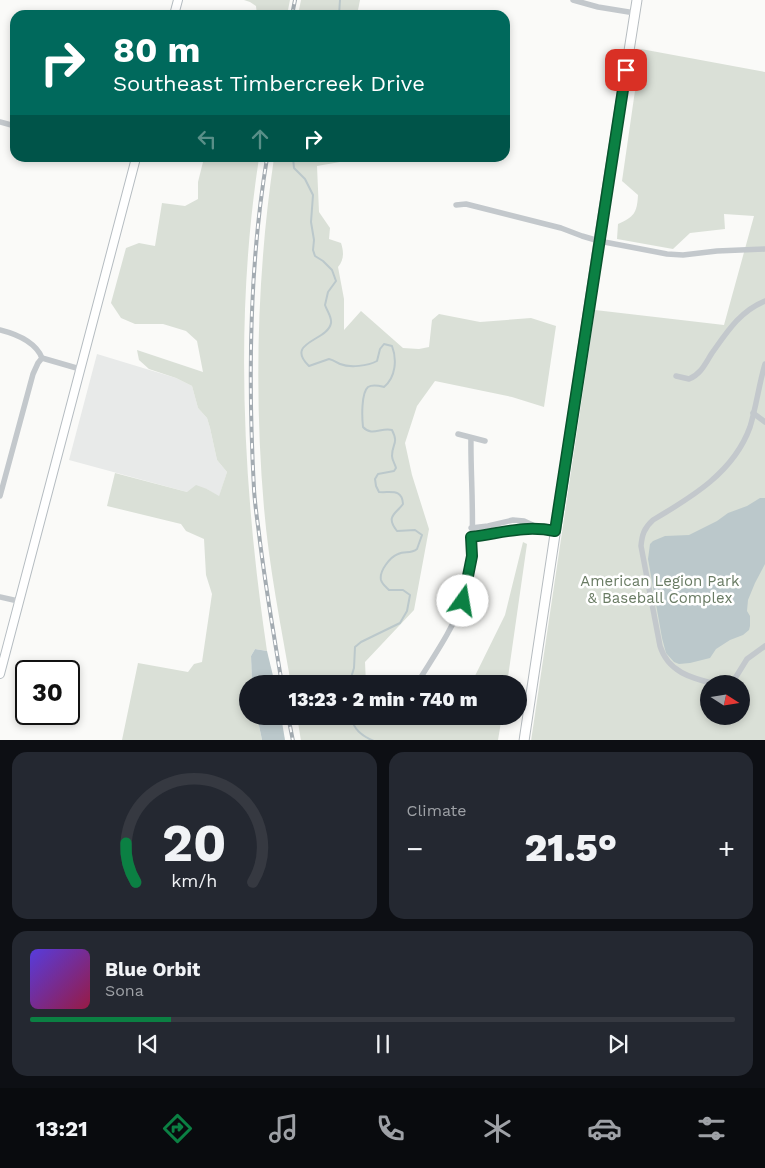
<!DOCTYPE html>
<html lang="en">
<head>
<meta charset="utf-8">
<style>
	:root { --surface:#171b24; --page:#242831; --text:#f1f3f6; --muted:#9ea1a6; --line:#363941; --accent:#0b8043 }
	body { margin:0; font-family:"Work Sans",sans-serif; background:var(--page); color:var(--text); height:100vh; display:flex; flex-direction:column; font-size:19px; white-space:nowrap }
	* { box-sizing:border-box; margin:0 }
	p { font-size:16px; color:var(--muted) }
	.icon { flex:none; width:28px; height:28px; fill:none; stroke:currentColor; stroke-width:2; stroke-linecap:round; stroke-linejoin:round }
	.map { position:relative; height:740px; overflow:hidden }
	.panel { display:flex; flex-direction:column; gap:12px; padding:12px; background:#0d0f14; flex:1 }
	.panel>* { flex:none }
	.hud { position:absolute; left:10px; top:10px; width:500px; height:152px; border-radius:15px; box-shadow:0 2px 8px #0003; background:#00695c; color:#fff; overflow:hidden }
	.needle { width:32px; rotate:102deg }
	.buttons { position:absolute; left:700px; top:675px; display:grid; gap:10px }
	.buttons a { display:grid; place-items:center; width:50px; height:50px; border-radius:50%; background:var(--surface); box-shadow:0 2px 8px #0003; font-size:25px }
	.speed { position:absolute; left:15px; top:660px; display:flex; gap:10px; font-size:25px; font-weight:700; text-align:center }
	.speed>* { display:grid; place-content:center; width:65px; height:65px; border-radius:50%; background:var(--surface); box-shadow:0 2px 8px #0003; line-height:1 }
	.speed .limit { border:2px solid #111; border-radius:8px; background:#fff; color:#111 }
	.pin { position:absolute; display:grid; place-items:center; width:42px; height:42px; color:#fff; margin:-21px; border-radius:10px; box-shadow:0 2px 8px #0006 }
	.me { position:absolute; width:55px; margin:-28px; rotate:13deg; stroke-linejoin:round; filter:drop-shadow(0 0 4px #0008) }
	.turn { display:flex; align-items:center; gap:18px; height:105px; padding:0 20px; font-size:22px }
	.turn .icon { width:65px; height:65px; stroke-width:2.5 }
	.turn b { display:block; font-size:35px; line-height:42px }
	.lanes { display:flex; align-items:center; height:48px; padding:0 20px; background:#0003; justify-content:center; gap:25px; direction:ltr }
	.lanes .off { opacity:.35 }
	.big { font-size:38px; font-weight:800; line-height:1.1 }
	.panel .tile { flex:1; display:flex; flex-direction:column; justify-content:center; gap:8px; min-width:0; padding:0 18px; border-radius:15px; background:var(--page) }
	.panel .dial { align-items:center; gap:0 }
	.dial svg { height:130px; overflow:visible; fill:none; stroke:var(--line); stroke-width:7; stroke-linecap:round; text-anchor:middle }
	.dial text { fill:var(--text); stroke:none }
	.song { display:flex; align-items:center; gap:15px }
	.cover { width:60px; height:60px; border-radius:8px; background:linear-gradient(135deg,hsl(250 70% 55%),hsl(340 70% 35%)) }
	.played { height:5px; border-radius:2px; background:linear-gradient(90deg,var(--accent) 20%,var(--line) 20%) }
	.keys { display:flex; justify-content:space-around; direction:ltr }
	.heat { display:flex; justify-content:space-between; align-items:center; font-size:28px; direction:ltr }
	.panel .tiles { flex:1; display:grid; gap:12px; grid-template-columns:1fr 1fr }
	.tile:last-child { grid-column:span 2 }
	.trip { position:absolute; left:239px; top:675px; width:288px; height:50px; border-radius:25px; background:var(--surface); box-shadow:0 2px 8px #0003; font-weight:800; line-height:50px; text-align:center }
	.dock { display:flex; height:80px; justify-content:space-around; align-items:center; background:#090b0e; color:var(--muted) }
	.dock .icon { width:35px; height:35px }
	.dock .on { color:var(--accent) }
	.dock b { font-size:22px; color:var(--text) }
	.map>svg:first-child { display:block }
	.built { fill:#e8eae9 }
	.green { fill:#dae0d7; fill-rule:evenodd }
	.water { fill:#bbc8cb }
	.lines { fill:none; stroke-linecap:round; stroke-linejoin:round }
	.stream { stroke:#bbc8cb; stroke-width:2 }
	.secondary-casing { stroke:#b5bcc1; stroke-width:10 }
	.primary-casing { stroke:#b6bcc0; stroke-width:11 }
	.minor { stroke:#c3c8cc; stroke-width:5.5 }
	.secondary { stroke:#fff; stroke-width:8 }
	.primary { stroke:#fff; stroke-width:9 }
	.rail-casing { stroke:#a4acb2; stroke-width:4 }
	.rail { stroke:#fff; stroke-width:2; stroke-dasharray:5.5; stroke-linecap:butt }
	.route-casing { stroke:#07532c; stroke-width:12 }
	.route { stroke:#0b8043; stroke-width:9 }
	.labels { text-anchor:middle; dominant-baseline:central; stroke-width:5; stroke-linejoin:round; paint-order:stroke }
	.park-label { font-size:15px; fill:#697b63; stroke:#fff }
</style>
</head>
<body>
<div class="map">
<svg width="765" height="741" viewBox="0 0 765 741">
	<rect width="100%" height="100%" fill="#fafaf8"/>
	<polygon class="built" points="97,354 176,378 192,386 198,408 207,418 210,428 217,460 227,472 219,497 207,489 187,492 69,460"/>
	<g class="green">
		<polygon points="244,0 290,0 287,15 257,15 256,6 250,2"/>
		<polygon points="301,0 360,0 357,15 298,15"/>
		<path d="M641 49 765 72V740L531 741 595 310 724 325 754 216 724 214 725 229 690 233 673 249 617 239 618 224C634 217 637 213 638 195L622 181ZM709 684H741V716H709Z"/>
		<path d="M204 158H259C234 320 243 489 267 651L255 649 251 656 252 684H248V716H257L262 740H122L138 663 188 672 194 664 202 662 212 594 206 575 204 539 186 531 181 524 107 506 115 473 187 492 196 485 207 489 219 496 227 472 217 460 210 428 207 418 198 408 192 386 176 378 149 369 139 360 137 350 203 372 197 341 186 331 163 324H135L121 318 111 303 126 248 139 243 155 246 162 203 185 206 198 199V182Z"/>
		<path d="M274 158H345L340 162 317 166 319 212 330 228 329 239 341 243C344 252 344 260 338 267L344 299V330L361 311 403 348 419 349 429 347 432 320 439 314 480 322 531 318 556 326 544 407 512 397 435 381 417 406 405 443 412 475 429 529 414 610 365 662 366 684H291C281 626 269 567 264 508 254 392 257 273 274 158Z"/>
		<polygon points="523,542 527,544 507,684 471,684 505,615"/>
		<polygon points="297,716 379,716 426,724 444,716 502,716 498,740 301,741"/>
	</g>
	<g class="water">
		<polygon points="760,498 765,498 765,564 755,583 748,600 747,611 750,616 750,626 749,630 743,635 730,640 716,649 710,658 690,663 679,664 674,662 666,653 662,638 648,559 650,544 653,541 665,536 689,535 717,521 728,513 747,506"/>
		<polygon points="255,649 267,651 275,684 252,684 251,656"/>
		<polygon points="257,716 281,716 285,740 262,740"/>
	</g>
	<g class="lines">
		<g class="stream">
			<polyline points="339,15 340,0"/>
			<path d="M293 158 294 168 305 179 313 195 311 222 314 240 313 250 315 256 323 261 332 270 336 281 328 292 325 305C327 311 332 317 331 323 328 341 284 342 309 366L329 359C334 360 337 363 340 364 350 368 368 366 377 361L380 349 384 344 392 346C397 359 396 377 384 387 380 386 373 384 368 387 361 393 362 418 363 427 372 437 381 427 392 430 399 444 392 443 392 456 392 460 395 464 396 468L394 471 378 474 375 479 376 486 379 492C391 493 402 488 403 504 396 514 385 516 397 531L415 530 422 535 417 549C411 554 405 551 398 554 390 557 379 571 381 580 382 584 386 587 389 590H403L410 595 407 611 400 623 361 642 355 647 354 668 349 684"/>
			<polyline points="314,158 323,160 333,158"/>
			<path d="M350 716C354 729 361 736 374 741"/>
		</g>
		<g class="secondary-casing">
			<g id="secondary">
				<polyline points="174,15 178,0"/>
				<polyline points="0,674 136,158"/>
			</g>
		</g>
		<g class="primary-casing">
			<polyline id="primary" points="524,741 599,241 637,0"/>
		</g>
		<g class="minor">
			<polyline points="573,0 598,7 635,13"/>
			<polyline points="0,122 15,126"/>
			<polyline points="456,205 466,204 561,228 582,236 599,241 667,254 683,255 717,251 765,249"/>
			<path d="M0 330C16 334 35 341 42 358L80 369"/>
			<path d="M676 376 689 379C701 374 705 364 712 353 727 332 740 311 765 301"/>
			<polyline points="753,413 765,422"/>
			<polyline points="458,434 485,441"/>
			<polyline points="0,496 33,374 38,363 42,358"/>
			<polyline points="471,528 488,526 513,520 524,521 537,527 555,531"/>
			<polyline points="471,537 504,530 537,527"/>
			<polyline points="0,597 18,601"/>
			<path d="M418 682C433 657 452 631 462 602 479 557 470 487 471 438"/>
			<path d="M715 684C691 678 668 672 660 646L641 546C642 535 644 528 653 520 692 497 734 472 750 427 756 408 759 384 765 364"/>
			<polyline points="727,684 734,680 747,659 765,646"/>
		</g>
		<use href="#secondary" class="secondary"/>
		<use href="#primary" class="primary"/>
		<g class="rail-casing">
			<g id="rail">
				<polyline points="292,15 295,0"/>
				<path d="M267 158C249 266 248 380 254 489 255 507 258 524 260 542 266 589 274 637 282 684"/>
				<polyline points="288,716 293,741"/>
			</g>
		</g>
		<use href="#rail" class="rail"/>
	</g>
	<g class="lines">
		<g class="route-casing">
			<path id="route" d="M463 601 472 556 471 537C502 533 524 525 555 531L626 70"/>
		</g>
		<use href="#route" class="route"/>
	</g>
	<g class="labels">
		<g class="park-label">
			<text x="660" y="581">American Legion Park<tspan x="660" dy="17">&amp; Baseball Complex</tspan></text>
		</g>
	</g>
</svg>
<div class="buttons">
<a><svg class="needle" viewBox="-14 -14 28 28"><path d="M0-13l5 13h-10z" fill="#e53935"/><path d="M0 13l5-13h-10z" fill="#9ea1a6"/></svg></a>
</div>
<div class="speed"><div class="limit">30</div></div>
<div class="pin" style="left:626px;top:70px;background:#d93025"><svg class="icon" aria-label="arrive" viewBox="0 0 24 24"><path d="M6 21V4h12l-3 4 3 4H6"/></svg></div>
<svg class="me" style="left:463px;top:601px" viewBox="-20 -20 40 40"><circle r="19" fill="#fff"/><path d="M0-13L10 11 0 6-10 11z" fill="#0b8043"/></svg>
<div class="trip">13:23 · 2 min · 740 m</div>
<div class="hud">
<div class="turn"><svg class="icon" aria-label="right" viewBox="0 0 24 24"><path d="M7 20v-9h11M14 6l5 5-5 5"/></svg><div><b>80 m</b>Southeast Timbercreek Drive</div></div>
<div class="lanes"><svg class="icon off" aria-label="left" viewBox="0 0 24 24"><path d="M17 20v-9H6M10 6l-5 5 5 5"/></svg><svg class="icon off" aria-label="ahead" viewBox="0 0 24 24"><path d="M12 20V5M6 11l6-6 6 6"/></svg><svg class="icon" aria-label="right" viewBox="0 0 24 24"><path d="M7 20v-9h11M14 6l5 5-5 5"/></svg></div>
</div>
</div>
<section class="panel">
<div class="tiles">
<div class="tile dial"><svg viewBox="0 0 100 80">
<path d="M14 69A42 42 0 1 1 86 69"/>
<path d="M14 69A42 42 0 0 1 8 45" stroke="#0b8043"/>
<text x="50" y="56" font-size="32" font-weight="700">20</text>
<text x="50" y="72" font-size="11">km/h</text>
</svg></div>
<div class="tile"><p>Climate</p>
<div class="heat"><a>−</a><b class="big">21.5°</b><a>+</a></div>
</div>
<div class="tile">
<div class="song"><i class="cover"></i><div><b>Blue Orbit</b><p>Sona</p></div></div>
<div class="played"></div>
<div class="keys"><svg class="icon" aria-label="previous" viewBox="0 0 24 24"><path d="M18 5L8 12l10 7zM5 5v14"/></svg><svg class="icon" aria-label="pause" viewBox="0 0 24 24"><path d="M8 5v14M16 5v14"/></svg><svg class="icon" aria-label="next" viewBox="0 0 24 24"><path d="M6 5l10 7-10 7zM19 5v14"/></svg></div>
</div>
</div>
</section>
<nav class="dock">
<b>13:21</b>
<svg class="icon on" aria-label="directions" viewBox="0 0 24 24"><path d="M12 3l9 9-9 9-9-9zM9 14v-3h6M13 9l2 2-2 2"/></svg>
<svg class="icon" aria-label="music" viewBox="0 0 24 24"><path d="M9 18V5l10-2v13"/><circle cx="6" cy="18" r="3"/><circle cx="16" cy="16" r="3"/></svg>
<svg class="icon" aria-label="phone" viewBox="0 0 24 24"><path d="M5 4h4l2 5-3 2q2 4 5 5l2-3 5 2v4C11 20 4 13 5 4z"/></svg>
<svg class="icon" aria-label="climate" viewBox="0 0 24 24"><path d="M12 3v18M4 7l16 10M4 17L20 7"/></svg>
<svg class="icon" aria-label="car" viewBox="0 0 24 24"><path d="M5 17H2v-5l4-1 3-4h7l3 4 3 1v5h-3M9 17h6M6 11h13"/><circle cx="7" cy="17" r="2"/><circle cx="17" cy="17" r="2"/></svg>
<svg class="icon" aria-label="filters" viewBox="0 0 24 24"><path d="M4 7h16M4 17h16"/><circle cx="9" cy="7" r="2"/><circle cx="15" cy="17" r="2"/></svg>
</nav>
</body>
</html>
